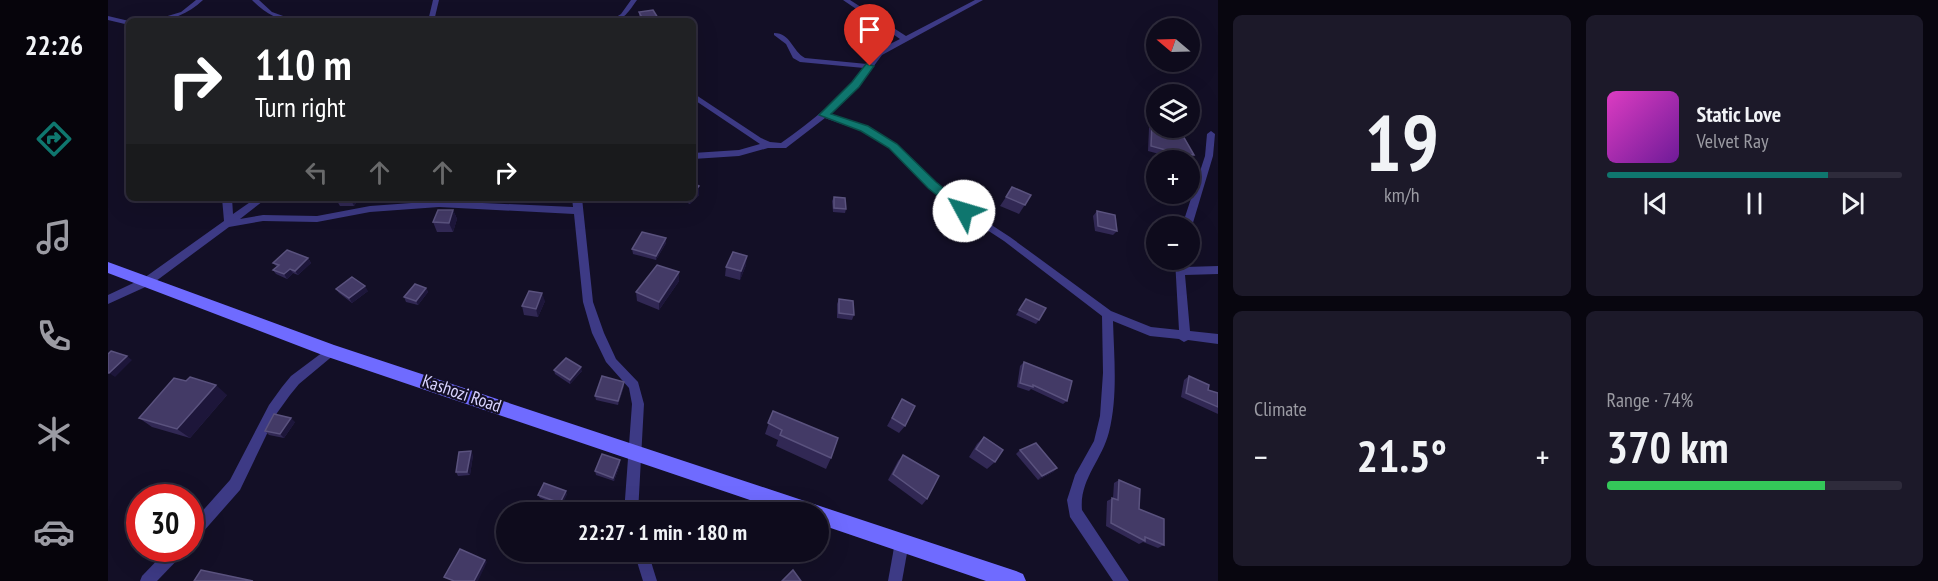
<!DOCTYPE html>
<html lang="en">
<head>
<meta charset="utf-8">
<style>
	:root { --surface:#0e0b1c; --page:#1c1929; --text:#f1f3f6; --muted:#9b9ba3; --line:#2e2b3b; --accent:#0f766e }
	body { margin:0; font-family:"PT Sans Narrow",sans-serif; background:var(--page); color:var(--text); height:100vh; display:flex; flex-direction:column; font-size:22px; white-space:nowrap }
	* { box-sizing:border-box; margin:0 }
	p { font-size:20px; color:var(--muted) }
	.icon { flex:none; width:33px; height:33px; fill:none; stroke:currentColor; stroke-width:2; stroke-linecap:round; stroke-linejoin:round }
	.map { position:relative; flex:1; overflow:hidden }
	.drawer { display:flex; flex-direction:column; gap:15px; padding:15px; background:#08060f; width:720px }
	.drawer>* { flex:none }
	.banner { position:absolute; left:18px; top:18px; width:570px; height:183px; border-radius:9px; box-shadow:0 6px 24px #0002,0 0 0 2px var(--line); background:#202124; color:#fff; overflow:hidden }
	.needle { width:39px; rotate:289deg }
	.buttons { position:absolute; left:1038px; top:18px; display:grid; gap:12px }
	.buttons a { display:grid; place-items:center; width:54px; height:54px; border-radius:50%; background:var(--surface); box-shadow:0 6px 24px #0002,0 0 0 2px var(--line); font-size:30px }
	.speed { position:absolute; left:18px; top:484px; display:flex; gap:12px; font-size:30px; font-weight:700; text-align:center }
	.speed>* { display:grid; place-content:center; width:78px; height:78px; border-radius:50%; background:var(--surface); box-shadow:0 6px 24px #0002,0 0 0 2px var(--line); line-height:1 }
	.speed .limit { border:9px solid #d22; background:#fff; color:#111 }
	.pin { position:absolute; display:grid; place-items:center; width:51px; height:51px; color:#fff; margin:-62px -26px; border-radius:50% 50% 50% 0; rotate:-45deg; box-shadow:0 0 6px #0007 }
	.pin .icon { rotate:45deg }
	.me { position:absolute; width:66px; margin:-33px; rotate:309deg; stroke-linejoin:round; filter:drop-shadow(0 0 4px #0008) }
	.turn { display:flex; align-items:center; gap:21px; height:126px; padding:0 30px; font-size:27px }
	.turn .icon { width:78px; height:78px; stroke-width:2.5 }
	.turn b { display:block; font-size:42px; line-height:51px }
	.lanes { display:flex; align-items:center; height:57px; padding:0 30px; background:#0003; justify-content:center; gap:30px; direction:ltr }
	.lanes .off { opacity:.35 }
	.big { font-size:45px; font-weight:700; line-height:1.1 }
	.drawer .tile { flex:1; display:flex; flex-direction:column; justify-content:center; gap:9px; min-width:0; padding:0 21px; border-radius:9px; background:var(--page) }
	.drawer .dial { align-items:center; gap:0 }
	.dial b { font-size:78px; line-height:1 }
	.song { display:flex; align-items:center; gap:18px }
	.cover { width:72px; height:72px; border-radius:9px; background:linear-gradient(135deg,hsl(310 70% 55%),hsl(280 70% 35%)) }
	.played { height:6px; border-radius:3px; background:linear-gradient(90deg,var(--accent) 75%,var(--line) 75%) }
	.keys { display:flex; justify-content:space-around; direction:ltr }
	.heat { display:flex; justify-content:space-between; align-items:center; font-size:33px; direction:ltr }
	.charge { height:9px; border-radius:4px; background:linear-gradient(90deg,#34c759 74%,var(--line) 0) }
	.drawer .tiles { flex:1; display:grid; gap:15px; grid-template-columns:repeat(2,1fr) }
	.trip { position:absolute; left:388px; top:502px; width:333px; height:60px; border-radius:30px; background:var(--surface); box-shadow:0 6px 24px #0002,0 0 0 2px var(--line); font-weight:700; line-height:60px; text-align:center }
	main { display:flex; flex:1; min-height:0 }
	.tab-bar { display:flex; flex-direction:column; width:108px; justify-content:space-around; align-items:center; background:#06040b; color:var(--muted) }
	.tab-bar .icon { width:42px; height:42px }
	.tab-bar .current { color:var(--accent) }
	.tab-bar b { font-size:27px; color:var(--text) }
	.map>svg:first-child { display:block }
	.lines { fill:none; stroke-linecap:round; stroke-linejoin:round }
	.street { fill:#3d3a85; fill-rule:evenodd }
	.secondary { fill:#6f6bff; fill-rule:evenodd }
	.wall { fill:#312854 }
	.shaded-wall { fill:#1d163a }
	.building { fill:#433a66; stroke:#5a527e; stroke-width:1.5 }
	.route { fill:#0f766e; stroke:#0a4d48; stroke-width:1.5 }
	.labels { text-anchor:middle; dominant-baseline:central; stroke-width:4.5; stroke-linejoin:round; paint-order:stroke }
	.street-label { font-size:18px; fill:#d9d4ff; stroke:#130f26 }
</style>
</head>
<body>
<main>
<nav class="tab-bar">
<b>22:26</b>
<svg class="icon current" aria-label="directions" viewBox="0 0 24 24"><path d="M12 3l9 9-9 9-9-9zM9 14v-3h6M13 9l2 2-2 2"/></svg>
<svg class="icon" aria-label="music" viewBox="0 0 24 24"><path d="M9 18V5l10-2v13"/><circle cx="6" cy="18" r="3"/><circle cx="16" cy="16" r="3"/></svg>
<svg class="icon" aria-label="phone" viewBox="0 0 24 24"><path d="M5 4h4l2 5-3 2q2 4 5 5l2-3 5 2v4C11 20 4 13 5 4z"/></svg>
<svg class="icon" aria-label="climate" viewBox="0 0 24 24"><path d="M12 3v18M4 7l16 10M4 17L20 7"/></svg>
<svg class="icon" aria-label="car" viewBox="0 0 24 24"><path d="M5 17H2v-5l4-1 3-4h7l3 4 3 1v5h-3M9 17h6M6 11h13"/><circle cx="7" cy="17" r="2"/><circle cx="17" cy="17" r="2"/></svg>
</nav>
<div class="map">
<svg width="1110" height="581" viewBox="0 0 1110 581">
	<rect width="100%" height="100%" fill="#130f26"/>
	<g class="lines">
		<g class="street">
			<path d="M88 0H95C80 14 63 21 43 21L73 12Z"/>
			<path d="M144 0H151L164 12 189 21C170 21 157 13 144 0Z"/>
			<polygon points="325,0 331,0 326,21 320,21"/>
			<path d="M523 0H529C521 11 516 21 502 21L513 14Z"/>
			<path d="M735 0H742L798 36 867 0H875L774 55 751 86 721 114 759 127 788 144 827 183 859 209 902 237 1003 311 1043 327 1071 330 1067 260H1077V267L1110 266V274L1077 275 1082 331 1110 334V344L1080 340 1076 342 1071 339 1042 336 1005 321C1006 357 1010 396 1001 432 994 460 971 480 974 510L1021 581H1005L962 517 959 500 967 475 986 441 992 416 995 373 994 316 896 241 853 213 821 187 782 148 753 131 717 118 678 148H660L631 156 585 159V153L631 150 652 144 585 99V93L653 138 662 142 673 143C704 121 733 98 756 68L692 62 685 58 678 44 666 35V33C683 33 684 51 697 58L759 64 768 51 792 39Z"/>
			<polygon points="0,16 21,21 21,25 0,20"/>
			<polygon points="1103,131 1107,134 1105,156 1084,226 1082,229 1082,226 1074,226 1097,156 1099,134"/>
			<polygon points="114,198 124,198 125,214 148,198 159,198 132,219 155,215 209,216 262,206 331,201 465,207 464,198 474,198 485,302 496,333 508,359 530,382 536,404 530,513 516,513 524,404 521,388 498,362 484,333 475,302 466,214 331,207 262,212 209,222 155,221 121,227 44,284 0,304 0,295 36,278 116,221"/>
			<polygon points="223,346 227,348 229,351 227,354 191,384 182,395 169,413 132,490 87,541 82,543 82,525 122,480 161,405 174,387 183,376"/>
			<polygon points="794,535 799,537 801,542 794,581 780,581 787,542 789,537"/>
			<polygon points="60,549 77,549 75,554 49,581 32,581 34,576"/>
			<polygon points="526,552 540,552 549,581 535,581"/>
		</g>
		<polygon class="secondary" points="0,262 226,345 908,571 915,574 918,581 878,581 711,524 711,513 680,513 217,356 0,273"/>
	</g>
	<g class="wall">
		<polygon points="531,12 550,21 531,21"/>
		<polygon points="1044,124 1075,136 1086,155 1082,160 1072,159 1073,160 1055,160 1055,155 1040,151 1041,128"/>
		<polygon points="591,186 591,195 582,204 568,198 585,198"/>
		<polygon points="923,195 911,214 892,206 898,197"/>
		<polygon points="726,197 738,209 737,213 725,212 724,201"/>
		<polygon points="251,198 246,206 232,206 229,201"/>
		<polygon points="345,210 349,219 345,232 329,232 325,222"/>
		<polygon points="989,211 1009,231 1005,235 987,231 985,216"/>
		<polygon points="558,238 558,243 548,260 525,254 524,249"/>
		<polygon points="200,258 203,263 190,275 185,273 179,279 168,274 165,270 169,267 165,263"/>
		<polygon points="638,265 632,280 617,276 618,267"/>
		<polygon points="571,272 571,281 551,310 529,301 528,292"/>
		<polygon points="318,288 320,292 310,305 298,302 296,297"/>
		<polygon points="228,289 260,291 244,303 231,293"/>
		<polygon points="731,299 746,315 744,320 729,318 729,304"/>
		<polygon points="918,299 931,320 928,324 908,315"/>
		<polygon points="437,301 430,317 416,315 414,306"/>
		<polygon points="916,362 959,401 955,404 923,389 921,391 909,387 912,366"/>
		<polygon points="446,370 474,371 462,384 447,374"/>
		<polygon points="1081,376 1100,390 1110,393 1110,414 1073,397 1076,380"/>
		<polygon points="516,386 510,405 488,400 487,396"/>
		<polygon points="119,395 82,438 44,427 31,418"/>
		<polygon points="794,399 797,426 791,433 779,426"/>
		<polygon points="665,411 723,458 718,469 668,446 670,440 657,434"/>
		<polygon points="187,422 176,438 161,435 157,431"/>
		<polygon points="876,437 887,462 879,469 861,457 869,444"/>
		<polygon points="912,450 949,468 945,472 930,480 908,454"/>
		<polygon points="365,455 362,475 350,476 348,472"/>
		<polygon points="795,455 819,499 814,505 780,480 790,461"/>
		<polygon points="512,460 512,464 506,481 488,475 487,471"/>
		<polygon points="1011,480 1031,509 1056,545 1050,548 1035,542 1031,544 998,526 999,501 1005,498 1006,483"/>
		<polygon points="459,494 453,506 432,498 430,495"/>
	</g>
	<g class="shaded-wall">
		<polygon points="591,186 591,195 582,204 583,198 585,198 585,193"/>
		<polygon points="246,198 251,198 246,206 244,202"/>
		<polygon points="345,210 349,219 345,232 341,223"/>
		<polygon points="558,238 558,243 548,260 548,256"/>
		<polygon points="639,256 638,265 632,280 633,271"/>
		<polygon points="200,258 203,263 190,275 187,271"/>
		<polygon points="182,269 185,273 179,279 176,274"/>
		<polygon points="571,272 571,281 551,310 551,302"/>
		<polygon points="257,286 260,291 244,303 241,298"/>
		<polygon points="318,288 320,292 310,305 308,301"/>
		<polygon points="434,293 437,301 430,317 428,309"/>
		<polygon points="19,356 24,360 7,377 1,373"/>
		<polygon points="473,367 474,371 462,384 462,380"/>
		<polygon points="516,382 516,386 510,405 510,401"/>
		<polygon points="108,385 119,395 82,438 69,429"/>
		<polygon points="183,418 187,422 176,438 172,434"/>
		<polygon points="363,451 365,455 362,475 359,472"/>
		<polygon points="512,460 512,464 506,481 505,478"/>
		<polygon points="949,468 945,472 930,480 934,476"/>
		<polygon points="458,491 459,494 453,506 452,503"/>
		<polygon points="377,560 379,562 370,581 366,581"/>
	</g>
	<g class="building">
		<polygon points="545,10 550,18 548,21 536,21 531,12"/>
		<polygon points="1044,124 1048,125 1048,128 1073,128 1075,136 1086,155 1072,154 1073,160 1060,160 1058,150 1043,146"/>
		<polygon points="585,183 591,186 585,193"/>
		<polygon points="904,187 923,195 917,205 898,197"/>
		<polygon points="726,197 737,198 738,209 726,208"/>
		<polygon points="231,198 246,198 244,202 229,201"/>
		<polygon points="330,210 345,210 341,223 325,222"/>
		<polygon points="989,211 1007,215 1009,231 990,226"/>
		<polygon points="534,232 558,238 548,256 524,249"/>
		<polygon points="179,250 200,258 187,271 182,269 176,274 165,270 171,265 165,263"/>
		<polygon points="625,252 639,256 633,271 618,267"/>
		<polygon points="549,265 571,272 551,302 528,292"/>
		<polygon points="244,277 257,286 241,298 228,289"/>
		<polygon points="307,284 318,288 308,301 296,297"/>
		<polygon points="421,291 434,293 428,309 414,306"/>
		<polygon points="731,299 745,301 746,315 731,313"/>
		<polygon points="918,299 938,308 931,320 911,310"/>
		<polygon points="3,351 19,356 1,373 0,373 0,354"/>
		<polygon points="458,358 473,367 462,380 446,370"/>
		<polygon points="916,362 964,381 959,401 925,385 925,387 912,383"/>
		<polygon points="494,376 516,382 510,401 487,396"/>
		<polygon points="1081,376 1101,385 1100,390 1110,393 1110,407 1078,393"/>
		<polygon points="82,377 108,385 69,429 31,418 66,378 78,381"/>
		<polygon points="794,399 807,406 797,426 784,418"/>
		<polygon points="665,411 730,438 723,458 672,435 674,430 660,423"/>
		<polygon points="166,414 183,418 172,434 157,431"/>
		<polygon points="876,437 895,450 887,462 868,449"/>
		<polygon points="928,443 949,468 934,476 912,450"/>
		<polygon points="363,451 359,472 348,472 351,452"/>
		<polygon points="494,454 512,460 505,478 487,471"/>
		<polygon points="795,455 831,476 819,499 785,474"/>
		<polygon points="1011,480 1032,489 1031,509 1056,519 1056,545 1037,537 1037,541 1003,523 1004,498 1010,500"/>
		<polygon points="436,483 458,491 452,503 430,495"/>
		<polygon points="352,549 377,560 366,581 346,581 336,577"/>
		<polygon points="93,570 145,581 86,581"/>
		<polygon points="685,570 693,581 674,581"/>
	</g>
	<polygon class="route" points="758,64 766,66 751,87 723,114 760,126 789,144 828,182 860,208 860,214 852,214 820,188 781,148 753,131 711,115 744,82"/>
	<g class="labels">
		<g class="street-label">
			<text transform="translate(354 393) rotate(19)">Kashozi Road</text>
		</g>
	</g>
</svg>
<div class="buttons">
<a><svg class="needle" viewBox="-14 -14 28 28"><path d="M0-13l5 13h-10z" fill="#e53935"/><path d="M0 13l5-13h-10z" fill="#9b9ba3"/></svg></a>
<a><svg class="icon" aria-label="layers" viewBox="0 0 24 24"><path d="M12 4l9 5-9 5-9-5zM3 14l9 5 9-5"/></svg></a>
<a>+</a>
<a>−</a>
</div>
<div class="speed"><div class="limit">30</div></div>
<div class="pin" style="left:762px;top:66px;background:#d93025"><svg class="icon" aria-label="arrive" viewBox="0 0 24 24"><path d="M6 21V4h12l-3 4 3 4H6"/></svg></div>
<svg class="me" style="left:856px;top:211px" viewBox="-20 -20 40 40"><circle r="19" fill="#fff"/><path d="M0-13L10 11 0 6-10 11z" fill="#0f766e"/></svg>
<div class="trip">22:27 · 1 min · 180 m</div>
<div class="banner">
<div class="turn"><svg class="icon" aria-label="right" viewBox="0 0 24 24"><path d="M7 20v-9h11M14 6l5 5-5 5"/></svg><div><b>110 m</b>Turn right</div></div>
<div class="lanes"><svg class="icon off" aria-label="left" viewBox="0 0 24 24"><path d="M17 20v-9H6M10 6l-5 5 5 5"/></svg><svg class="icon off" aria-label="ahead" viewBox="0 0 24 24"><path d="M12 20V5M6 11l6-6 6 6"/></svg><svg class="icon off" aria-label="ahead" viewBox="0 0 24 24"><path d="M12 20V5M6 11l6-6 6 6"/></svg><svg class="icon" aria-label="right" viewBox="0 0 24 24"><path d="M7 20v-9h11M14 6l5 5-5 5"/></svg></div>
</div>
</div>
<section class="drawer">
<div class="tiles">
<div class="tile dial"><b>19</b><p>km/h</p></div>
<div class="tile">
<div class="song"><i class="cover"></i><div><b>Static Love</b><p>Velvet Ray</p></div></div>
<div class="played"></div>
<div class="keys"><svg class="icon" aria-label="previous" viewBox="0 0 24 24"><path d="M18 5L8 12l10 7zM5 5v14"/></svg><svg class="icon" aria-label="pause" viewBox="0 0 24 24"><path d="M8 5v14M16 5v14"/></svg><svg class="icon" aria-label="next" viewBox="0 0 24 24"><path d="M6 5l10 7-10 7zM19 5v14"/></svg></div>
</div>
<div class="tile"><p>Climate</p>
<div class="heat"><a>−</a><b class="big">21.5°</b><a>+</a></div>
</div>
<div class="tile"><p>Range · 74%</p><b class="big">370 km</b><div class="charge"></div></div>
</div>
</section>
</main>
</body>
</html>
